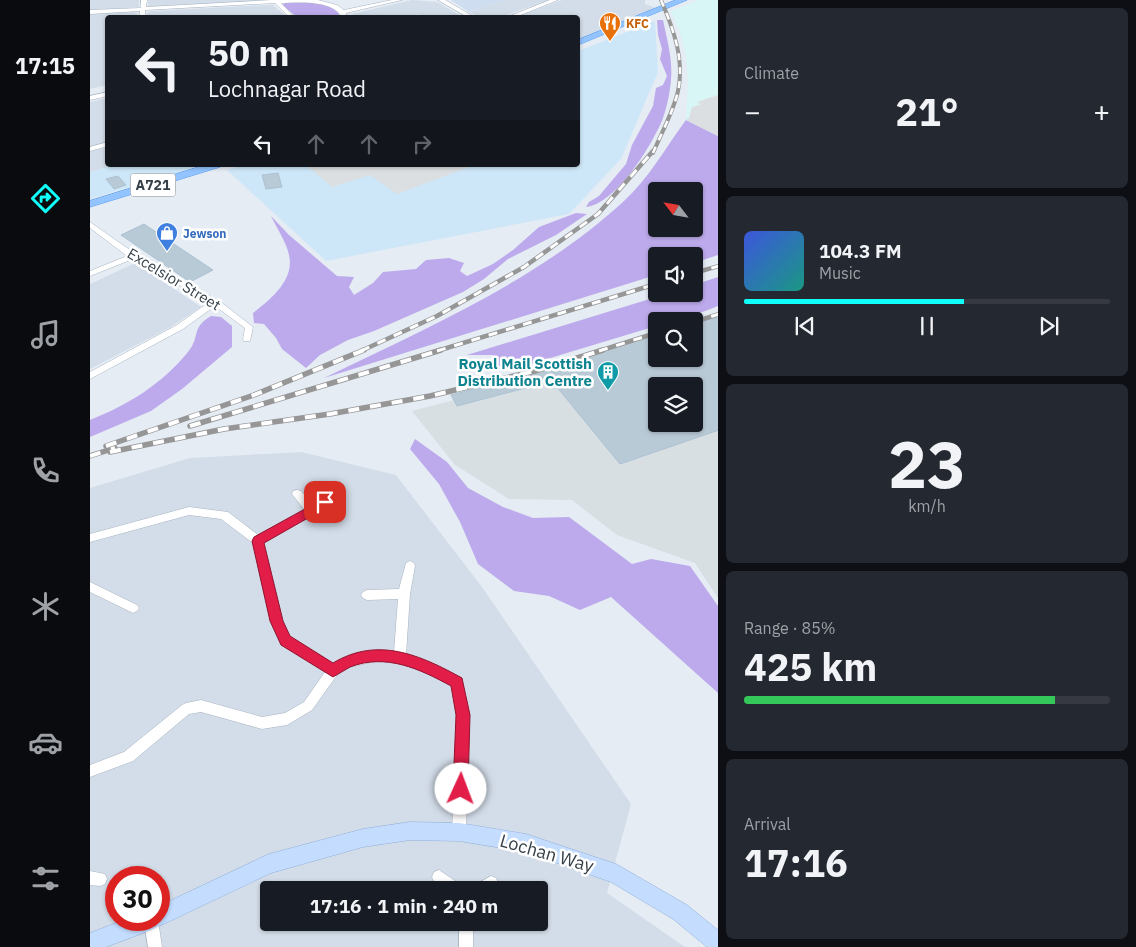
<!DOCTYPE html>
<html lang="en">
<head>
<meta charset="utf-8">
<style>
	:root { --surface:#171b24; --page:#242831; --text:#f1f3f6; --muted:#9ea1a6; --line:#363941; --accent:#11fffa }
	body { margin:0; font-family:"IBM Plex Sans",sans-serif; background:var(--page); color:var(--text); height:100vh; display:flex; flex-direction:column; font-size:19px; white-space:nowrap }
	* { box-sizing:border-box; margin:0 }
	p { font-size:16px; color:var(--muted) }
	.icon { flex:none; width:28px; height:28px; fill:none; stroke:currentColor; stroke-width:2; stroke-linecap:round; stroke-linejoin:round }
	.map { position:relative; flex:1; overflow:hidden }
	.panel { display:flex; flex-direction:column; gap:8px; padding:8px; background:#0d0f14; width:418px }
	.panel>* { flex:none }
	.top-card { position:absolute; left:15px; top:15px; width:475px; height:152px; border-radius:5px; box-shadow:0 1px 4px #0004; background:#171b24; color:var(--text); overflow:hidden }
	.needle { width:32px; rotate:301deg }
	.controls { position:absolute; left:558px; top:182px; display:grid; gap:10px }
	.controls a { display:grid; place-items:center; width:55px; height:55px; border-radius:5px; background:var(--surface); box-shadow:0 1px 4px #0004; font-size:25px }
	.speed { position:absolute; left:15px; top:866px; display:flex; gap:10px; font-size:25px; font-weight:700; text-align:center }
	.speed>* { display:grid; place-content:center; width:65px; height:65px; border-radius:50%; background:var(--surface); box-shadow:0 1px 4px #0004; line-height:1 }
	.speed .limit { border:8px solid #d22; background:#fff; color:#111 }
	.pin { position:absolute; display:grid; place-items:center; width:42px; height:42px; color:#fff; margin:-21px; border-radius:10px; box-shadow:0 2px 8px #0006 }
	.me { position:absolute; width:55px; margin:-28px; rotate:2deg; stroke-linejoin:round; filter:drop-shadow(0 0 4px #0008) }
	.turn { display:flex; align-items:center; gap:18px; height:105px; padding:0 20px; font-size:22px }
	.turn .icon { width:65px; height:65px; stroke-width:2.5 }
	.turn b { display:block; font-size:35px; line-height:42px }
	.lanes { display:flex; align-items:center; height:48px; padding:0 20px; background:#0003; justify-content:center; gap:25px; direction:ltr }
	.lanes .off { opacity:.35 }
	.big { font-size:38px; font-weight:700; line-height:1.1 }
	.panel .tile { flex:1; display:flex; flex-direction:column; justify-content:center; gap:8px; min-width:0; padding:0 18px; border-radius:8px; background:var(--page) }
	.panel .dial { align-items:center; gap:0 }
	.dial b { font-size:65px; line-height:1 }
	.song { display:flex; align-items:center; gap:15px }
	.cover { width:60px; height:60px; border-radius:8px; background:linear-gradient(135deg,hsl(230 70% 55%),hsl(170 70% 35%)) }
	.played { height:5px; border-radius:2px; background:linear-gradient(90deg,var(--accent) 60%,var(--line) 60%) }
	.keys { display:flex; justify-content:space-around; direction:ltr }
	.heat { display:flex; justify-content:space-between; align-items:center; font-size:28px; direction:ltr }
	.charge { height:8px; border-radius:4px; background:linear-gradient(90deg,#34c759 85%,var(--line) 0) }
	.trip { position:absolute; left:170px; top:881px; width:288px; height:50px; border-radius:5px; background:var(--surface); box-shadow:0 1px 4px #0004; font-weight:700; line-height:50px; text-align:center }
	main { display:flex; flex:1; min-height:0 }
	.tab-bar { display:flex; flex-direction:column; width:90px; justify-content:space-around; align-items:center; background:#090b0e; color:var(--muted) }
	.tab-bar .icon { width:35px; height:35px }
	.tab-bar .active { color:var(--accent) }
	.tab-bar b { font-size:22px; color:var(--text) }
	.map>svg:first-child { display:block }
	.residential { fill:#d3dde9; fill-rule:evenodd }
	.commercial { fill:#cee7f8 }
	.industrial { fill:#d7dfe3; fill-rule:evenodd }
	.education { fill:#ceddef }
	.medical { fill:#d7f6f5 }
	.green { fill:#bdaaec; fill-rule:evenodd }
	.parking { fill:#dbdfe1 }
	.building { fill:#b9cad7; stroke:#acc1d2; fill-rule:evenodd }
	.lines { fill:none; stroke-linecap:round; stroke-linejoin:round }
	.street-casing { stroke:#a7b4c0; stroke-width:1 }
	.secondary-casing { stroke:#91afd8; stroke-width:1 }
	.primary-casing { stroke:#599fee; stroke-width:1 }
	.street { fill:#fff; fill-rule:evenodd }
	.secondary { fill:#c4ddff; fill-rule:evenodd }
	.primary { fill:#93c4ff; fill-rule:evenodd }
	.rail-far2-casing { stroke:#969696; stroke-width:4 }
	.rail-far1-casing { stroke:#969696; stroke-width:4.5 }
	.rail-casing { stroke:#969696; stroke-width:5.5 }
	.rail-far2 { stroke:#fff; stroke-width:2.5; stroke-dasharray:7; stroke-linecap:butt }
	.rail-far1 { stroke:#fff; stroke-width:3; stroke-dasharray:9; stroke-linecap:butt }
	.rail { stroke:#fff; stroke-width:4; stroke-dasharray:11; stroke-linecap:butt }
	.route { fill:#e11d48; stroke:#92132f }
	.labels { text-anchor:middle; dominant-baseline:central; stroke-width:5; stroke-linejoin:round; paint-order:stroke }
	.far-food-label { font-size:12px; font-weight:bold; fill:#c56008; stroke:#fff; text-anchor:start }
	.far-shop-label { font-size:12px; font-weight:bold; fill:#366cbe; stroke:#fff; text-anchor:start }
	.shield { fill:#fff; stroke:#71797e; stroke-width:1 }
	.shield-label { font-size:14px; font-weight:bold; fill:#343f47 }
	.street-label { font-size:15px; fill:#343f47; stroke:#fff }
	.culture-label { font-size:15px; font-weight:bold; fill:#0d838f; stroke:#fff; text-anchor:end }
	.near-street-label { font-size:18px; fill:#343f47; stroke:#fff }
</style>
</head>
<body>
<main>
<nav class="tab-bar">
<b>17:15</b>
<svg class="icon active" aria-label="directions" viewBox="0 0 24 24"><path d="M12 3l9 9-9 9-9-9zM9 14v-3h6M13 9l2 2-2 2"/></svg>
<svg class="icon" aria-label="music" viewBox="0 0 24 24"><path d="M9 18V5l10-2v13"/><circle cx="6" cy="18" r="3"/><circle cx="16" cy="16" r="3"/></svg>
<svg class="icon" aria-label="phone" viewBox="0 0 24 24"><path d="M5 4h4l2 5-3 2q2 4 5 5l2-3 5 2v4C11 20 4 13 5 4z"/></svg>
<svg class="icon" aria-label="climate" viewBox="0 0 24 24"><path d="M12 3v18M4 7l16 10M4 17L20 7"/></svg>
<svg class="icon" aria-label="car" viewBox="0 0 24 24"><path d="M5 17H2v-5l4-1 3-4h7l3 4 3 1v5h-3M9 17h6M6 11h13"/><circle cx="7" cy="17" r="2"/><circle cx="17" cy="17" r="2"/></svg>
<svg class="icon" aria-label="filters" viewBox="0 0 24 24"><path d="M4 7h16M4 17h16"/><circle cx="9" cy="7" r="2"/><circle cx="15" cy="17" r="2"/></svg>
</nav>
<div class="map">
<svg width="629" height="947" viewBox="0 0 629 947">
	<rect width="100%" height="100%" fill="#e5ecf4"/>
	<g class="residential">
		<polygon points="0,0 49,0 49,7 0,11"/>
		<polygon points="58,0 180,0 61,8 58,6"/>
		<polygon points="322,0 347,2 373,17 332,17 328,14 313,18 267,18 262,14"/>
		<polygon points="416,0 459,0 410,17 390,17 379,12"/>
		<polygon points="472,0 555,0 555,4 566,8 488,39 488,18 425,17"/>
		<polygon points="177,5 183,5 197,17 57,17 57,13 61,11"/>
		<polygon points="43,12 47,13 47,17 18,18 17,85 0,89 0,14"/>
		<polygon points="17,98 17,141 0,146 0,102"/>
		<polygon points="17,147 18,165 25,165 0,172 0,151"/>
		<polygon points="45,263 111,307 79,328 0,369 0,284"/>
		<path d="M211 452 306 475 392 587 541 804 517 893 595 947H0V488L100 458ZM26 878H69V920H26ZM179 890H449V922H179Z"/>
	</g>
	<g class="commercial">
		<polygon points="565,21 568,72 531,159 479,214 236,261 137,170 154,165 488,165 488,51"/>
		<polygon points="25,165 112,165 0,199 0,172"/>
	</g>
	<path class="industrial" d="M628 317V598L605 563 527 535 482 500 419 499 365 465 322 411 451 377 566 338V359H604V326ZM566 386H604V424H566Z"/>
	<polygon class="education" points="361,0 416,0 379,12"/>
	<polygon class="medical" points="609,0 628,0 628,136 596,120 598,79 596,57 591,35 581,11"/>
	<g class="green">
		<path d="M223 2C233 4 247 7 250 17H207L192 5 195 3Z"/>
		<path d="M567 20H573C577 39 583 61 581 80 580 92 577 107 573 118 563 144 526 204 496 207L499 202 509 196 536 164 542 145 563 106 566 88 573 85 577 76 570 59 572 49 568 35Z"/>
		<path d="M596 120 628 136V255L604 263V256H566V275L234 378C338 327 447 281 534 201 559 178 576 147 596 120ZM566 191H604V229H566Z"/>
		<path d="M486 213 497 214 466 235 418 259 394 279 373 292 284 331 258 340 230 355 216 368 192 349 186 338 174 324 164 323 163 313C180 300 205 280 199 255 196 241 187 229 181 216L199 235 247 276 264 277 259 287 264 295 283 283 293 272 326 269 336 260 359 258 374 263 370 271 377 276 403 264 423 250 449 227Z"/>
		<path d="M628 277V306C608 314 588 321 566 321V326L424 369 406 367 403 355H377L576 294H604V285Z"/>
		<path d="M121 316 131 317 142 326V347L92 389 61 411 0 437V420C38 405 72 384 98 352 111 336 100 329 121 316Z"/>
		<polygon points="325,439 357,462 378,488 413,507 443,518 479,517 542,564 561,559 600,566 628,606 628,693 521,597 490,610 459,596 424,591 388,564 370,522 349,484 320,449"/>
	</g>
	<g class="parking">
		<polygon points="628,95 628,136 596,120 599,118 602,107 611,104 607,102"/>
		<polygon points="216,165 384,165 307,194 280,175 242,187"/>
	</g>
	<g class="building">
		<polygon points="188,173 192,187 176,189 172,175"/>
		<polygon points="28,176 36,185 24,189 16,179"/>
		<polygon points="54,224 123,270 100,282 31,235"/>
		<path d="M629 316V430L530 464 462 381 367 406 361 395 444 373 566 335V359H604V324ZM566 386H604V424H566Z"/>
	</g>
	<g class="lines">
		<g class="street-casing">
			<g id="street">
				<path d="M51 0H57L56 7 182 0H228L247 5 254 10 302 0H312L256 13 257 18H252C246 0 208 2 191 3L205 18H200L185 3 55 10V18H49L50 11 0 14V10L51 8Z"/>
				<polygon points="348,0 355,0 386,18 379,18"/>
				<polygon points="460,0 468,0 423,18 415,18"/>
				<polygon points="18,92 18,96 0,100 0,96"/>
				<polygon points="18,142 18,146 0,151 0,147"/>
				<polygon points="0,222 47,255 132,303 163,327 160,341 154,341 153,339 155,328 125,306 93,329 0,379 0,372 87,325 119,302 43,259 0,276 0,271 37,256 0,228"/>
				<path d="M207 490 211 491 222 504 244 491H252L253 494 252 497 174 543 193 621 200 637 243 664C261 653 284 649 304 652L308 599 277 600 273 598 271 595 273 592 277 590 309 589 316 563 320 561 324 563 325 566 320 594 316 655 347 665 371 678 379 715 376 832 374 837 369 839 364 837 362 832 367 715 362 685 340 673 310 663 291 660 260 667 247 675 222 710 197 725 172 729 111 712 99 714 43 761 0 777V765L34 752 92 705 96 703 111 700 172 717 195 713 214 702 235 672 192 645 181 621 163 543 131 519 99 515 0 542V534L99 507 138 512 168 535 214 509 202 494 203 491Z"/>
				<polygon points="0,582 47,605 49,608 47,611 43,613 39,611 0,592"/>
				<path d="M349 870 371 885 373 890C360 890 348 891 342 877L344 872Z"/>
				<polygon points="0,871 15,874 17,879 15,884 10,886 0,885"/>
				<path d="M401 876 406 878 408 883C404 893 393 890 383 890L385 885Z"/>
				<polygon points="54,920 68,920 72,947 58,947"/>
				<rect x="369" y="922" width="14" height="25"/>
			</g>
		</g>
		<g class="secondary-casing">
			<polygon id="secondary" points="320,822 369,823 436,834 526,864 597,905 629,931 629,947 617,947 583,919 521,882 436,852 369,841 320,840 273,847 181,873 61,930 16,947 0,947 0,933 34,920 69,920 69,906 179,854 273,829"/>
		</g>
		<g class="primary-casing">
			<g id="primary">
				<polygon points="586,0 597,0 488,45 488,40"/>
				<polygon points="115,165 131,165 130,167 0,207 0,201"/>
			</g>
		</g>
		<use href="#street" class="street"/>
		<use href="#secondary" class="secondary"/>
		<use href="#primary" class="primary"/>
		<g class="rail-far2-casing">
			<path id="rail-far2" d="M563 153C571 134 584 110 588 91 595 60 583 28 571 0"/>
		</g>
		<g class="rail-far1-casing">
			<g id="rail-far1">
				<polyline points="604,273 629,266"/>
				<polyline points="604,322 629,314"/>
				<polyline points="271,351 347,316 434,267 508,214 563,151"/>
				<polyline points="347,351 566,284"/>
				<polyline points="509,351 566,333"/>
			</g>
		</g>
		<g class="rail-casing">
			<g id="rail">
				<polyline points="100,426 351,350"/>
				<polyline points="16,446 164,395 274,350"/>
				<polyline points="20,452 134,429 240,414 340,396 445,371 513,350"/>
				<polyline points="0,456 25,448"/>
			</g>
		</g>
		<use href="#rail-far2" class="rail-far2"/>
		<use href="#rail-far1" class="rail-far1"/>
		<use href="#rail" class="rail"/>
	</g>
	<path class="route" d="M235 498 240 502 239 506 174 543 193 621 200 636 243 663C288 636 330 655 372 678L380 715 378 789 376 794 371 796 366 794 363 789 366 715 361 686C330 669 296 653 260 667 254 670 249 674 243 677L191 645 180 621 162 541 164 537Z"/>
	<defs>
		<g id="restaurant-pin" transform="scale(1.125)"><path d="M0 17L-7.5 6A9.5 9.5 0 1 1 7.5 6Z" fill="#e8710a" stroke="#fff"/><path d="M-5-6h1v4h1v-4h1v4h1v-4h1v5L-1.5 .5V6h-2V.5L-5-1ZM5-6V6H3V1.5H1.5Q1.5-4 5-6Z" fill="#fff"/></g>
		<g id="shop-pin" transform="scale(1.125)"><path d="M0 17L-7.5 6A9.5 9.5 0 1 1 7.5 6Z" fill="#3f7fe0" stroke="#fff"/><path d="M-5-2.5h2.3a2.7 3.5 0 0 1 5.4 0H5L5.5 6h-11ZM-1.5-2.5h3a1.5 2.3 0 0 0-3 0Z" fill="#fff"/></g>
		<g id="building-pin" transform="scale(1.125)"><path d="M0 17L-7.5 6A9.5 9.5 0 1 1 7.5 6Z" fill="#0f9aa8" stroke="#fff"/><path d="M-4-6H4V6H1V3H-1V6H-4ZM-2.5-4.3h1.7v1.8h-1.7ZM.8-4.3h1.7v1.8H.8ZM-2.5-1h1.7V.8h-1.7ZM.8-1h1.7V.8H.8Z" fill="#fff"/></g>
	</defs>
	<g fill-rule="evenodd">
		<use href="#restaurant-pin" x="520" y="23"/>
		<use href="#shop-pin" x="77" y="233"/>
		<use href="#building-pin" x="518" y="372"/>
	</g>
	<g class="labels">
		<g class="far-food-label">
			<text x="536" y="23">KFC</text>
		</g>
		<g class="far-shop-label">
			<text x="93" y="233">Jewson</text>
		</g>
		<rect class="shield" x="40.5" y="173.5" width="45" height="23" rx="4"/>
		<g class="shield-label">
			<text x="63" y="185">A721</text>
		</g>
		<g class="street-label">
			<text transform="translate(84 279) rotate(31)">Excelsior Street</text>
		</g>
		<g class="culture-label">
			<text x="502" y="363">Royal Mail Scottish<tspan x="502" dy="17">Distribution Centre</tspan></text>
		</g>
		<g class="near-street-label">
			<text transform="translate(457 853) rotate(16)">Lochan Way</text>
		</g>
	</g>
</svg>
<div class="controls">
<a><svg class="needle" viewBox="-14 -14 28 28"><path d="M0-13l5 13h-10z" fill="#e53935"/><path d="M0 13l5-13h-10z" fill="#9ea1a6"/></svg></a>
<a><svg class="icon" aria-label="sound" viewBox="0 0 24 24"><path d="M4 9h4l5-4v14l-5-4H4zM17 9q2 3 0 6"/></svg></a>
<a><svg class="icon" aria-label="search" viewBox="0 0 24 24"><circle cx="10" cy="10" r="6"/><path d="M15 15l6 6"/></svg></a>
<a><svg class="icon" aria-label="layers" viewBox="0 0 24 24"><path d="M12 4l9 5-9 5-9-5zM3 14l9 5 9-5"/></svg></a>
</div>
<div class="speed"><div class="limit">30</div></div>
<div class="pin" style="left:235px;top:502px;background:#d93025"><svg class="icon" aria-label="arrive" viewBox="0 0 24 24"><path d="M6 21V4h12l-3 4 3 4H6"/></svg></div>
<svg class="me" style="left:371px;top:789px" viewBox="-20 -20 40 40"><circle r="19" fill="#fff"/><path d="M0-13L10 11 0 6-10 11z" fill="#e11d48"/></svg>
<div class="trip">17:16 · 1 min · 240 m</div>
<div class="top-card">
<div class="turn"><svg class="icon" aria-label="left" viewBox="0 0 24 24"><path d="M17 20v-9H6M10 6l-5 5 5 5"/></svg><div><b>50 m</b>Lochnagar Road</div></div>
<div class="lanes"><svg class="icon" aria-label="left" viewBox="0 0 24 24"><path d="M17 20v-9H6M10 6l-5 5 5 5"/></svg><svg class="icon off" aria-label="ahead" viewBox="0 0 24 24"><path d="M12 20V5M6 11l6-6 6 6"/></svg><svg class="icon off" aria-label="ahead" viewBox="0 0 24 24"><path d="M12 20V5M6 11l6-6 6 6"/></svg><svg class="icon off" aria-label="right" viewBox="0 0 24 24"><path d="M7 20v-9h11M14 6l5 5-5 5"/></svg></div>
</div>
</div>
<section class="panel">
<div class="tile"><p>Climate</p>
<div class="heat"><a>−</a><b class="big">21°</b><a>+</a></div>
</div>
<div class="tile">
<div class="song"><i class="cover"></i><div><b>104.3 FM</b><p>Music</p></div></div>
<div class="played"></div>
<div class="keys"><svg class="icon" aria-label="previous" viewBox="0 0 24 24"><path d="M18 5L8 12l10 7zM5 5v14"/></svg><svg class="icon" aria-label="pause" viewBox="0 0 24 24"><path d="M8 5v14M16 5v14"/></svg><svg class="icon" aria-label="next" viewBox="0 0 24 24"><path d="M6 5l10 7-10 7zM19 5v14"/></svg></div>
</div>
<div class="tile dial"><b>23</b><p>km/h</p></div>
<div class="tile"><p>Range · 85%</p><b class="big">425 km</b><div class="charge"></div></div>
<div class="tile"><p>Arrival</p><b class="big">17:16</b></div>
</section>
</main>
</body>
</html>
